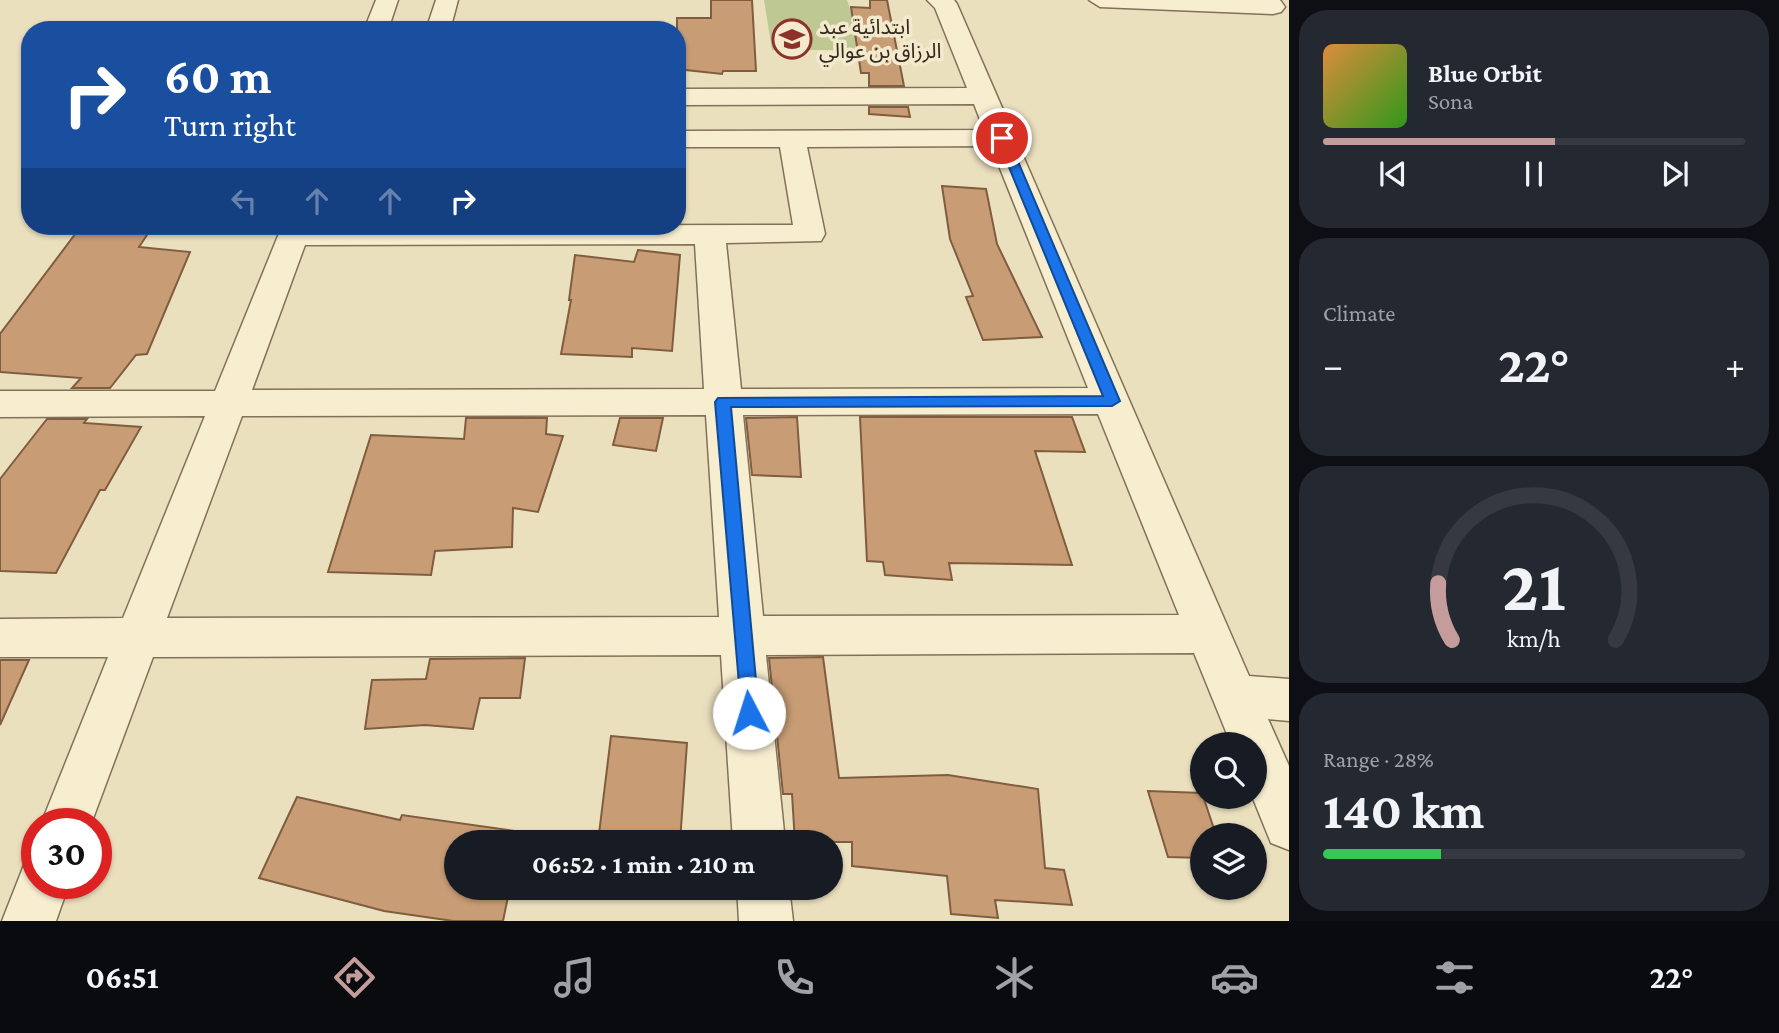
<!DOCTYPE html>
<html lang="en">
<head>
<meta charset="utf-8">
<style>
	:root { --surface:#171b24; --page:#242831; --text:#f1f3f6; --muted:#9ea1a6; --line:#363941; --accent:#c49c9b }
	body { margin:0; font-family:"Crimson Pro","Noto Sans Arabic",serif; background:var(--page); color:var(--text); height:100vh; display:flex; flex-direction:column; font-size:26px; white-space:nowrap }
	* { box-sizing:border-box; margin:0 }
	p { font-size:23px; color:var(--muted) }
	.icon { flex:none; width:38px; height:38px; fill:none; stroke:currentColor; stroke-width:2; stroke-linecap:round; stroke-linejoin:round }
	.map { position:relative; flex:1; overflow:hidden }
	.side { display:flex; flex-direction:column; gap:10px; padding:10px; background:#0d0f14; width:490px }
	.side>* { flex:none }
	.top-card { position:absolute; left:21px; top:21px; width:665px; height:214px; border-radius:28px; box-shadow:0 2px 5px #0004; background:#1a4fa0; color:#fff; overflow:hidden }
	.buttons { position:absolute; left:1190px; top:732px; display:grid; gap:14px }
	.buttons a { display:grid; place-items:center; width:77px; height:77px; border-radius:50%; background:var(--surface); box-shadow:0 2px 5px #0004; font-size:35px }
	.speed { position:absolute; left:21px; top:808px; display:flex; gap:14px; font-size:35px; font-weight:700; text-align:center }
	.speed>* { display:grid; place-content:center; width:91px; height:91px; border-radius:50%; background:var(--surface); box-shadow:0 2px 5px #0004; line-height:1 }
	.speed .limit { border:10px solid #d22; background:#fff; color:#111 }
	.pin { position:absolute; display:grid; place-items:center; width:60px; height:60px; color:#fff; margin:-30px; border:4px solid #fff; border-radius:50%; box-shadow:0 2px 7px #0007 }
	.me { position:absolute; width:77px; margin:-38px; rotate:355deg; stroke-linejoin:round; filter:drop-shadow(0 0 5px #0008) }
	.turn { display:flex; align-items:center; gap:24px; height:147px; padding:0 28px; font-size:32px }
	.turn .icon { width:91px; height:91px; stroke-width:2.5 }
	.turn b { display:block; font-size:49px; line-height:60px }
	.lanes { display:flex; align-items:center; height:66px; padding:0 28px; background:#0003; justify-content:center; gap:35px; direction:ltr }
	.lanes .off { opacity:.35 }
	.big { font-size:52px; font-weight:700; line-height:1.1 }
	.side .tile { flex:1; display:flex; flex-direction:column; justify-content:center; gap:10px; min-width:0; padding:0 24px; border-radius:28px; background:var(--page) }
	.side .dial { align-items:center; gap:0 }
	.dial svg { height:182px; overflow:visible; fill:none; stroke:var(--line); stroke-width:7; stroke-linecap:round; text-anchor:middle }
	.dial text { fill:var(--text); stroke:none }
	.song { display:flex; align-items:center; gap:21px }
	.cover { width:84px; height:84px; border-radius:10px; background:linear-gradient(135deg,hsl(30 70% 55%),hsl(110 70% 35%)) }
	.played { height:7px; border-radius:4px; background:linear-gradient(90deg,var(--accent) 55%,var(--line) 55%) }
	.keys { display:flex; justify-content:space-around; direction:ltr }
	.heat { display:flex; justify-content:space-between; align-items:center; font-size:38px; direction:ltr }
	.charge { height:10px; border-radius:5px; background:linear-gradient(90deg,#34c759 28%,var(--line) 0) }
	.trip { position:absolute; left:444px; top:830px; width:399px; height:70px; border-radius:35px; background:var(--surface); box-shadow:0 2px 5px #0004; font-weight:700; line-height:70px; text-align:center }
	.tab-bar { display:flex; height:112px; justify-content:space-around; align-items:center; background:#090b0e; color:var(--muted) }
	.tab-bar .icon { width:49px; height:49px }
	.tab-bar .active { color:var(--accent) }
	.tab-bar b { font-size:32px; color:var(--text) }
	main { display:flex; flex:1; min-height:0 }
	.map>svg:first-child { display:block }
	.green { fill:#bec893 }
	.building { fill:#c89d75; stroke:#805d3f; stroke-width:2 }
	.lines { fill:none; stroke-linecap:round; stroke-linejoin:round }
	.minor-casing { stroke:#827158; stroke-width:3 }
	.minor { fill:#f7eed0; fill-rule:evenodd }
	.route { fill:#1a73e8; stroke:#114b97; stroke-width:2 }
	.labels { text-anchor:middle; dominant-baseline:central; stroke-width:7; stroke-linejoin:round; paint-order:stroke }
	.far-poi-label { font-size:21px; fill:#32281c; stroke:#f3eacd; text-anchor:start }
</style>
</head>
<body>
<main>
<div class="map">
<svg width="1289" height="921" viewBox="0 0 1289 921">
	<rect width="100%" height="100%" fill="#ebe0be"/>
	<polygon class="green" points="764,0 847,0 864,50 772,50"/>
	<g class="building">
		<polygon points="711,0 752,0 756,71 723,71 722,74 677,69 677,18 711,18"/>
		<polygon points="870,0 887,0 904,86 869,86 869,73 861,73 851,7 870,8"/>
		<polygon points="869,107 908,107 910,117 869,114"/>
		<polygon points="942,186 986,189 997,244 1042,337 983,340 966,297 973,296 950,239"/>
		<polygon points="79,229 149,232 139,247 190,252 147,354 136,355 110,388 72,388 81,378 0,372 0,334"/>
		<polygon points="638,250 680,255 672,351 632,348 632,357 561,354 571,300 569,300 575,255 634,262"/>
		<polygon points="797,417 801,477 752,475 746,418"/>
		<polygon points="860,417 1072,417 1085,452 1035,451 1072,565 949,563 952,580 885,575 883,562 867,561"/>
		<polygon points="466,418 547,418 546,434 563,436 538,512 513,508 512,547 435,551 431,575 328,572 371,435 464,439"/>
		<polygon points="620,418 663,418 656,451 613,445"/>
		<polygon points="47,419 87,419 84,423 141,427 105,490 100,490 56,573 0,571 0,479"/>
		<polygon points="823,657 839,778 948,775 1038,789 1045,868 1064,870 1072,905 995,900 998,918 951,914 947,876 852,866 852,842 795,842 792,794 783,794 769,658"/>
		<polygon points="525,658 520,698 480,698 473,729 425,725 365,729 372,680 426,679 430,659"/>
		<polygon points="0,660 29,660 0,725"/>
		<polygon points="611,736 687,743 680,842 598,842"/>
		<polygon points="1148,791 1202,793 1216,835 1202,835 1202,858 1168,857"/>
		<polygon points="297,797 400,820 402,815 522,832 520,842 457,842 457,887 510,887 503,921 453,921 384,911 259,878"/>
	</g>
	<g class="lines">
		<g class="minor-casing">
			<g id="minor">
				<polygon points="376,0 398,0 388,30 364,30"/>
				<polygon points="436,0 458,0 450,30 426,30"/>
				<path d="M927 0H954L957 4 1249 676 1289 679V721L1268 719 1289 766V850L1271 843 1252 796H1255V744H1231L1194 653 766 655 785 842H733L721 655 153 657 91 824H41L108 657H0V619L123 618 205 416 0 417V391H215L282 226 793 225 780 147H677V131L984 130 974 104 677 105V89L967 88 935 8ZM991 146 1088 388 741 389 726 243 821 241 825 234 807 147ZM695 244 704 389 252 390 305 245ZM1098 414 1179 615 763 616 743 415ZM706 415 719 617 167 618 242 416Z"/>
				<polygon points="1089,0 1280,0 1285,7 1281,12 1273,14 1100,7"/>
				<polygon points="37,860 37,884 69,884 56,921 2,921 24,865"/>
				<polygon points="737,887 789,887 793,921 739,921"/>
			</g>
		</g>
		<use href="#minor" class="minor"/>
	</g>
	<polygon class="route" points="1002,134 1008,138 1120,401 1112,406 731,407 759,713 756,719 749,722 742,719 715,402 718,398 1103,396 997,138"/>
	<defs>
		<g id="school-ring" transform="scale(2.0125)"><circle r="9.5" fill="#f3eacd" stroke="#8e312b" stroke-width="1.5"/><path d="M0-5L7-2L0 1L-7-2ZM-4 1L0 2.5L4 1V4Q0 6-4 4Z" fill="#8e312b"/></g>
	</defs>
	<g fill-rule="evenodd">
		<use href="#school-ring" x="792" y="39"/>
	</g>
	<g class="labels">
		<g class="far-poi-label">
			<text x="819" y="27">ابتدائية عبد<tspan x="819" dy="24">الرزاق بن عوالي</tspan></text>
		</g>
	</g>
</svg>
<div class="buttons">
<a><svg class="icon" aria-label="search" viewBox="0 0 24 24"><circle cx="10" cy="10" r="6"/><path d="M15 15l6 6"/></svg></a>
<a><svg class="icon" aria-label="layers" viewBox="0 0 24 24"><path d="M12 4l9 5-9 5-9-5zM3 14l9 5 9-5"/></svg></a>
</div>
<div class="speed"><div class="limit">30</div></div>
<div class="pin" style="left:1002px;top:138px;background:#d93025"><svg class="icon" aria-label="arrive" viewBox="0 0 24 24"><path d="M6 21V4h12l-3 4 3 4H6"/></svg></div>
<svg class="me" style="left:749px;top:713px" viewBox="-20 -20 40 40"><circle r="19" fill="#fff"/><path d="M0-13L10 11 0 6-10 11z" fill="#1a73e8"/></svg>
<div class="trip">06:52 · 1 min · 210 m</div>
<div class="top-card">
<div class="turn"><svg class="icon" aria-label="right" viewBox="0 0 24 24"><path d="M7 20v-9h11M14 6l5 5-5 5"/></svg><div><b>60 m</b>Turn right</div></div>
<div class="lanes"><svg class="icon off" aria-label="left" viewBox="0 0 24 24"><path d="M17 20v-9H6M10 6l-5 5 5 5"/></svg><svg class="icon off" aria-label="ahead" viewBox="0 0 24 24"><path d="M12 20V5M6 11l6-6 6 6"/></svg><svg class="icon off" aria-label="ahead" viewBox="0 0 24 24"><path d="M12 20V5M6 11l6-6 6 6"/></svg><svg class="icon" aria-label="right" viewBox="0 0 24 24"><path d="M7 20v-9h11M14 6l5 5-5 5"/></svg></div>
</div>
</div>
<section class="side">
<div class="tile">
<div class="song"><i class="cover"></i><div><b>Blue Orbit</b><p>Sona</p></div></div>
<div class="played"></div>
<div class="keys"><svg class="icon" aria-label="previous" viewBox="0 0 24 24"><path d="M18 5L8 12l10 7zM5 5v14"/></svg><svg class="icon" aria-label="pause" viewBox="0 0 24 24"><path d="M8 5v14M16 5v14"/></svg><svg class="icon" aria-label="next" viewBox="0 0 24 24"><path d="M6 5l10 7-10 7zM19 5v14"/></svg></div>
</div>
<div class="tile"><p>Climate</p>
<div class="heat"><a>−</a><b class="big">22°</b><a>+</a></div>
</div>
<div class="tile dial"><svg viewBox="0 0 100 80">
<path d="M14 69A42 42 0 1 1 86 69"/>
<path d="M14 69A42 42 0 0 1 8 44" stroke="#c49c9b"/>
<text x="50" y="56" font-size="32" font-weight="700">21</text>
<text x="50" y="72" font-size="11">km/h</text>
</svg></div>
<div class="tile"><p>Range · 28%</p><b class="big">140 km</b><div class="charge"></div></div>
</section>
</main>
<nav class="tab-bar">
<b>06:51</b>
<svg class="icon active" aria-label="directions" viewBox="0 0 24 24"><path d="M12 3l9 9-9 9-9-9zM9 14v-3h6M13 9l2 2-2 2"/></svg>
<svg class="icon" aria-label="music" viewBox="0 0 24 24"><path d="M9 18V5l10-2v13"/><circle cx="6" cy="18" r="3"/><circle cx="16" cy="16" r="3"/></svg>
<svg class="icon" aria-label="phone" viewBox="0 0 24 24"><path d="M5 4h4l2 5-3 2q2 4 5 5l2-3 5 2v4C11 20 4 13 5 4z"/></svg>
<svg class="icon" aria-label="climate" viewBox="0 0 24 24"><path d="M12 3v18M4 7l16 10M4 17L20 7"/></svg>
<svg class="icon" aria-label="car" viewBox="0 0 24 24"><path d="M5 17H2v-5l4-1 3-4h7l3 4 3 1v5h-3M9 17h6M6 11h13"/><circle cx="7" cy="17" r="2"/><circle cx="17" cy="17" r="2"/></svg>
<svg class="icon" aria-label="filters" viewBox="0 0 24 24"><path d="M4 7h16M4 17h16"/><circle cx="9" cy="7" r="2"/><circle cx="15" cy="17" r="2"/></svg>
<b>22°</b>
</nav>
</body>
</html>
